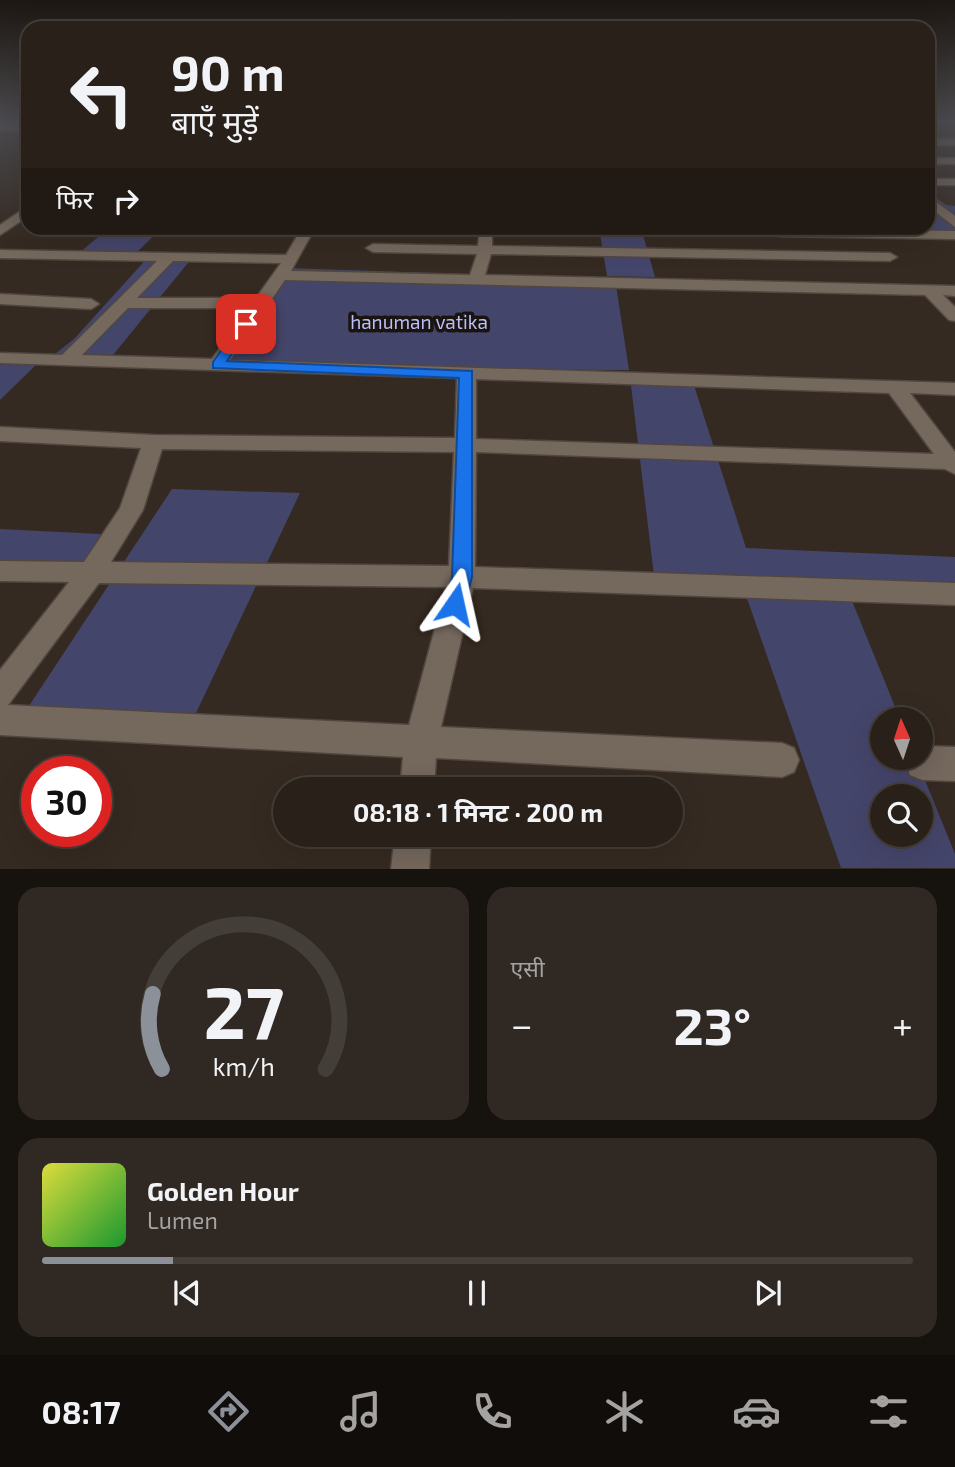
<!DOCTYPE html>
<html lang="hi">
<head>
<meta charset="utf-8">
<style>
	:root { --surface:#282019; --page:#302822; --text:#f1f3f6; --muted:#a5a3a2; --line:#443e38; --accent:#8c9099 }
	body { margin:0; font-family:"Exo 2","Noto Sans Devanagari",sans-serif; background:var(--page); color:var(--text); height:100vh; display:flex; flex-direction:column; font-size:26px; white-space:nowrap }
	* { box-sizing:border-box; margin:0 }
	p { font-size:23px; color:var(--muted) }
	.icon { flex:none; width:38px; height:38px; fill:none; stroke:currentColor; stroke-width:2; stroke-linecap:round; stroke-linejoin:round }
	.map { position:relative; height:869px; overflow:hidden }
	.panel { display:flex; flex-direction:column; gap:18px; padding:18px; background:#16120e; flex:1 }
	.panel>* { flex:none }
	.top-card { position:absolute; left:21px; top:21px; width:914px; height:214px; border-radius:21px; box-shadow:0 7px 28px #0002,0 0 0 2px var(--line); background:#282019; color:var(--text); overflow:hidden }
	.needle { width:46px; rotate:357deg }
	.fabs { position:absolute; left:870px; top:707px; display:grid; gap:14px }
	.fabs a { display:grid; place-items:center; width:63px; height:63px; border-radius:50%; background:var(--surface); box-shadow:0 7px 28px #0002,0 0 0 2px var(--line); font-size:35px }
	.speed { position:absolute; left:21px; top:756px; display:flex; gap:14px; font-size:35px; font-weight:700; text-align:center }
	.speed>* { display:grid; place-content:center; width:91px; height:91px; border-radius:50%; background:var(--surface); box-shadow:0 7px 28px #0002,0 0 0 2px var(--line); line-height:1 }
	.speed .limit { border:10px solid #d22; background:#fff; color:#111 }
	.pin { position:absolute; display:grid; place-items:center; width:60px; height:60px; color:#fff; margin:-30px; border-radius:14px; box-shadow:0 4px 10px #0006 }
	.me { position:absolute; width:77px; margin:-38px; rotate:11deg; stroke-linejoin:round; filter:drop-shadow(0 0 5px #0008) }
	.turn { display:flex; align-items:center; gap:24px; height:147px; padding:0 35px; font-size:32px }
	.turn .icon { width:91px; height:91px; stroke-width:2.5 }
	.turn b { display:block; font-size:49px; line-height:60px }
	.then { display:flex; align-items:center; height:66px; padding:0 35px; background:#0003; gap:14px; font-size:26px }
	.big { font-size:52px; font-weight:700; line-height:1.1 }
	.panel .card { flex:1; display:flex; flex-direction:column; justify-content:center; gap:10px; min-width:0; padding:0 24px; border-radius:21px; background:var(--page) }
	.panel .dial { align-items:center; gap:0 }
	.dial svg { height:182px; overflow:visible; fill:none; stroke:var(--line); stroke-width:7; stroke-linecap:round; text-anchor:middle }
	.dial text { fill:var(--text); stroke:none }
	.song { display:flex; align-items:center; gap:21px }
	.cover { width:84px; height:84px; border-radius:10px; background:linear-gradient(135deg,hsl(60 70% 55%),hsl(130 70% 35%)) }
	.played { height:7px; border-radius:4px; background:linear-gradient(90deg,var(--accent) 15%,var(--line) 15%) }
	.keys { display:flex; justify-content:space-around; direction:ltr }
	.heat { display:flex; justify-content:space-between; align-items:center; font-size:38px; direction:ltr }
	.panel .tiles { flex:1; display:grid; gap:18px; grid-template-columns:1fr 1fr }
	.card:last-child { grid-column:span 2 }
	.trip { position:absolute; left:273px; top:777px; width:410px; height:70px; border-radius:35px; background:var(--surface); box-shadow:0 7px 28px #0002,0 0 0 2px var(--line); font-weight:700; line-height:70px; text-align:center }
	.tab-bar { display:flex; height:112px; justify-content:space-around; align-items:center; background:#100d0a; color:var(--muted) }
	.tab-bar .icon { width:49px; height:49px }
	.tab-bar .current { color:var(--accent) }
	.tab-bar b { font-size:32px; color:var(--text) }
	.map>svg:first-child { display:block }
	.green { fill:#44456a; fill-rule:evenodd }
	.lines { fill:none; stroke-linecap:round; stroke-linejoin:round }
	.street-casing { stroke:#514740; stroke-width:3 }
	.street { fill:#75685d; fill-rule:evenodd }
	.route { fill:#1a73e8; stroke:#114b97; stroke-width:2 }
	.labels { text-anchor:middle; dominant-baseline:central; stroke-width:7; stroke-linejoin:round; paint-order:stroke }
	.far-park-label { font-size:19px; fill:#bcbff7; stroke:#191410 }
</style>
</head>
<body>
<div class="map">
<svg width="955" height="869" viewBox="0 0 955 869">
	<rect width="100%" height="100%" fill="#352a21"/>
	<g class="green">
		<polygon points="928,192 946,205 955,206 955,239 895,237 887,228 928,228"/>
		<polygon points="109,228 162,228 135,254 79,253"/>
		<polygon points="599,228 641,228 655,277 607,276"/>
		<polygon points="151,254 192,258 113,355 55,354 74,339"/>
		<polygon points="286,268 615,279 629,370 427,369 230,360"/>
		<polygon points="0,358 41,360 0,400"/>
		<path d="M630 377 692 379 746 548 955 557V594L848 591 900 719H882V758H916L955 854V868H841L743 587 655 584ZM882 796H920V835H882Z"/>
		<polygon points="172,489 300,493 188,730 19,721"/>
		<polygon points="0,529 120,535 91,573 0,569"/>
	</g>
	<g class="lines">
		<g class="street-casing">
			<g id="street">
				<polygon points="0,124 28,125 28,131 0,130"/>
				<rect x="928" y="139" width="27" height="6"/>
				<rect x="928" y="158" width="27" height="6"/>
				<rect x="928" y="179" width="27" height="6"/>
				<polygon points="928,196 955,216 955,227 928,206"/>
				<polygon points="28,206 28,216 0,235 0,225"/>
				<path d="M302 228H315L291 271 470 275 477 254 373 252 366 248 373 244 478 246 480 228H492V246L890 253 897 257 890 261 491 254 485 275 955 286V296L943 295 955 307V321L949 320 925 295 285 280 230 360 955 383V395L910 393 955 452V474L945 469 476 452 475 567 955 583V605L473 588 441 727 782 743 794 748 799 760 794 772 782 777 436 758 434 789H400L403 757 0 735V670L69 582 0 581V561L84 562 120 508 141 448 0 441V427L154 435 455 438 457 378 0 363V353L62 355 157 261 0 258V250L286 255ZM173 261 281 263 256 298H137ZM128 308H249L212 359 82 355ZM476 379 889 393 934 454 476 439ZM162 449 454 452 449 566 111 562 143 510ZM99 583 446 587 409 725 8 705Z"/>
				<polygon points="784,229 955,231 955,239 779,236 777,233"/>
				<polygon points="0,294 91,299 99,304 91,309 0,304"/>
				<polygon points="922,746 955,747 955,781 922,780 910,775 905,763 907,758 920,758"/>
				<polygon points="395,835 431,835 429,869 391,869"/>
			</g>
		</g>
		<use href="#street" class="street"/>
	</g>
	<linearGradient id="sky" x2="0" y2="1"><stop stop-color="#1d1712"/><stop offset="0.5" stop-color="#4b4a4e"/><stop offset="1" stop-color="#4b4a4e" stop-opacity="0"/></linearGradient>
	<rect width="955" height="244" fill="url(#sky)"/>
	<polygon class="route" points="246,320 252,324 227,361 472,371 472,577 463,610 455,612 448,610 445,604 452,577 459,378 213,368 213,362 242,321"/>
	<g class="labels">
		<g class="far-park-label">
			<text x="419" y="321">hanuman vatika</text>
		</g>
	</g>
</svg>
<div class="fabs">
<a><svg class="needle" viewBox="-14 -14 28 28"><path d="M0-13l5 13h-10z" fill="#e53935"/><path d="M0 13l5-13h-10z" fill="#a5a3a2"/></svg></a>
<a><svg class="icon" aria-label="search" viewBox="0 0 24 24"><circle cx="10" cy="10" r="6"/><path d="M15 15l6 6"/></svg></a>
</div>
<div class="speed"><div class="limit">30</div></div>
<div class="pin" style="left:246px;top:324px;background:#d93025"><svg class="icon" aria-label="arrive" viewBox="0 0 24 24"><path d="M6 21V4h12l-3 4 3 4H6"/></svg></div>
<svg class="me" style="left:455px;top:604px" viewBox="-20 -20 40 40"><path d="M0-17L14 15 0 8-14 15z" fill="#1a73e8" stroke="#fff" stroke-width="4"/></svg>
<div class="trip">08:18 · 1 मिनट · 200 m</div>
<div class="top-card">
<div class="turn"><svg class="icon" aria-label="left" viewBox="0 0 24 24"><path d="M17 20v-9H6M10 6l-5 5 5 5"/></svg><div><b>90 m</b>बाएँ मुड़ें</div></div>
<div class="then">फिर<svg class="icon" aria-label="right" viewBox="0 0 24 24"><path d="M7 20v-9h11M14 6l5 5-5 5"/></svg></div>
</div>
</div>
<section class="panel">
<div class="tiles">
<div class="card dial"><svg viewBox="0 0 100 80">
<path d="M14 69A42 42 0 1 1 86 69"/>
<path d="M14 69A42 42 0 0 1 10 36" stroke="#8c9099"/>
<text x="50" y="56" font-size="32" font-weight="700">27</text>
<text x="50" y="72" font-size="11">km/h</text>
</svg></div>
<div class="card"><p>एसी</p>
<div class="heat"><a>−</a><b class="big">23°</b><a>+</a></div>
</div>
<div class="card">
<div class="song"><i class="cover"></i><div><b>Golden Hour</b><p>Lumen</p></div></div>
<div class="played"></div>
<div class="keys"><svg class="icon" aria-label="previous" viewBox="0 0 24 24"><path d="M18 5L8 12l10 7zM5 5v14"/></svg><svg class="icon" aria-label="pause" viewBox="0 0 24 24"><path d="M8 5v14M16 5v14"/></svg><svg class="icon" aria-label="next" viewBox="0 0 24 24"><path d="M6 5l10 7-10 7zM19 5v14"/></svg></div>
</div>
</div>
</section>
<nav class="tab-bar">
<b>08:17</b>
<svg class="icon current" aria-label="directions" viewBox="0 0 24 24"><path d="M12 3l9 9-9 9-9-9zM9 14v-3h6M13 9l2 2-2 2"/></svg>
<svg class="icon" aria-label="music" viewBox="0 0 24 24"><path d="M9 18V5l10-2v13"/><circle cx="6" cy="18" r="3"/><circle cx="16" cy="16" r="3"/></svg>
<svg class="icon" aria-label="phone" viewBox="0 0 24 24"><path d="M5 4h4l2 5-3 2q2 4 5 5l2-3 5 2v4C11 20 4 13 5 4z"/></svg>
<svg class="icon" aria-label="climate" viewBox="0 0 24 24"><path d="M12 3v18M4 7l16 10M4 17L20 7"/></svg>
<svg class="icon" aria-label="car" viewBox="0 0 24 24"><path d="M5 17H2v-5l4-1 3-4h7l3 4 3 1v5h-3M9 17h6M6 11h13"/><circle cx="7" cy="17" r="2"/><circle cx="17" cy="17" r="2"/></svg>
<svg class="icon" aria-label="filters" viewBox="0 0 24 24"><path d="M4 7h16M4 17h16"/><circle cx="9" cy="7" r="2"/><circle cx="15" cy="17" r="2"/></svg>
</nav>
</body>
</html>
